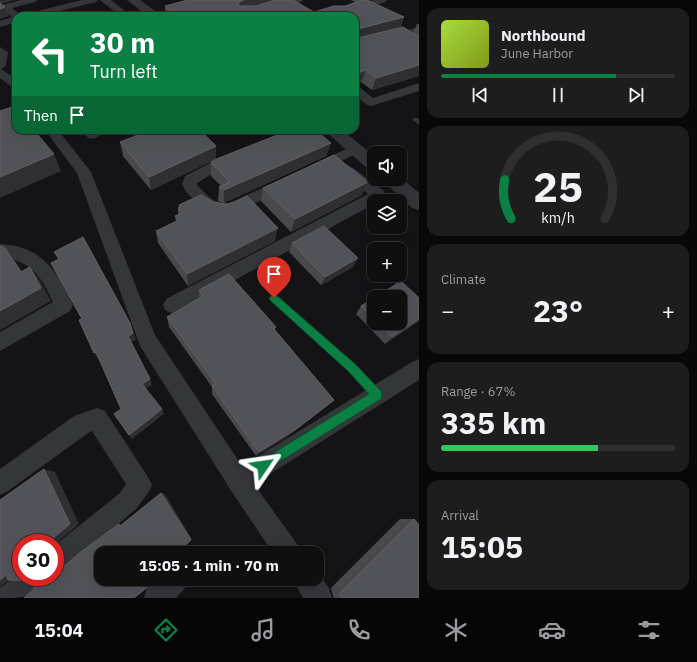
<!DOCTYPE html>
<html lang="en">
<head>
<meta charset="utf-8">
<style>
	:root { --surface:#0f0f10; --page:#1d1d1e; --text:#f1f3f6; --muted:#9b9c9f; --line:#2f2f30; --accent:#0b8043 }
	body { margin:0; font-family:"IBM Plex Sans",sans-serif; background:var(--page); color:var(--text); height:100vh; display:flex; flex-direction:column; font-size:15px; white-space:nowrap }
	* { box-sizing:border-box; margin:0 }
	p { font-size:13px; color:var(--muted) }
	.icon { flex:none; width:22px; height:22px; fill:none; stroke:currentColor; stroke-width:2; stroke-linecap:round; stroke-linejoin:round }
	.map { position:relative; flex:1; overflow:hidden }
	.panel { display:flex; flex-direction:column; gap:8px; padding:8px; background:#080809; width:278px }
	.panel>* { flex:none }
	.banner { position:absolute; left:12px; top:12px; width:347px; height:122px; border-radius:12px; box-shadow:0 4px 16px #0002,0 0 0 1px var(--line); background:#0b8043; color:#fff; overflow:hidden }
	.fabs { position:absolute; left:367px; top:146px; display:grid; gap:8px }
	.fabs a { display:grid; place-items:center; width:40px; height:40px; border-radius:8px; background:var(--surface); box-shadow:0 4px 16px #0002,0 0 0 1px var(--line); font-size:20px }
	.speed { position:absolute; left:12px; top:534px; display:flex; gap:8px; font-size:20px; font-weight:700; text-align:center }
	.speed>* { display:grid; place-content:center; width:52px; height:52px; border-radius:50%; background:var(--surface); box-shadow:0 4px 16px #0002,0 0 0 1px var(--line); line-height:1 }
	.speed .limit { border:6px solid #d22; background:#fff; color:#111 }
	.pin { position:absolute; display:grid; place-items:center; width:34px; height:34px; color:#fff; margin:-41px -17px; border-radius:50% 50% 50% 0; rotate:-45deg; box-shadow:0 0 4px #0007 }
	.pin .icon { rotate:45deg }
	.me { position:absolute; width:44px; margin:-22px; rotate:58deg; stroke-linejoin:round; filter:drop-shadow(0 0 3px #0008) }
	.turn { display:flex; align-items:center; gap:14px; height:84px; padding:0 12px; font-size:18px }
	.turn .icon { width:52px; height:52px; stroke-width:2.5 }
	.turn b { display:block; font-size:28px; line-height:34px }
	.then { display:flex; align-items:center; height:38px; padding:0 12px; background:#0003; gap:8px; font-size:15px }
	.big { font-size:30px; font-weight:800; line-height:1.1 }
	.panel .tile { flex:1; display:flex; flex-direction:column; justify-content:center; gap:6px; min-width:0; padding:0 14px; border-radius:12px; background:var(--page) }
	.panel .dial { align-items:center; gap:0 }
	.dial svg { height:104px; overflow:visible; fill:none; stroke:var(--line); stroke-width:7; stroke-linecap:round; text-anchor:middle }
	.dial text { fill:var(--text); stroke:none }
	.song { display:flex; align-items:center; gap:12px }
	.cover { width:48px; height:48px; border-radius:6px; background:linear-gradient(135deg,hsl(80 70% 55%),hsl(70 70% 35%)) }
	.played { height:4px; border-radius:2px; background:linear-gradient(90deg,var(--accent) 75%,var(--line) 75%) }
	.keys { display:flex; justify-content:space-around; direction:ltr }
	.heat { display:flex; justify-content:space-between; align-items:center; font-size:22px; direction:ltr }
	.charge { height:6px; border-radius:3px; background:linear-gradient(90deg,#34c759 67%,var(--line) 0) }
	.trip { position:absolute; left:94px; top:546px; width:230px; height:40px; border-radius:12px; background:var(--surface); box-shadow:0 4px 16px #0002,0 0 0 1px var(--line); font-weight:800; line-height:40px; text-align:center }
	.menu { display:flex; height:64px; justify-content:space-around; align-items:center; background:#060606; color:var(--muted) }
	.menu .icon { width:28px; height:28px }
	.menu .active { color:var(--accent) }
	.menu b { font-size:18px; color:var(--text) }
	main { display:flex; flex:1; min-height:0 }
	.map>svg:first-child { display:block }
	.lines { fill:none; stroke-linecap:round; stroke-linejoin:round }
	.service { fill:#35363a; fill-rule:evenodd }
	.minor { fill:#35363a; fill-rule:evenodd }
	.tertiary { fill:#35363a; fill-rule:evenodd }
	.wall { fill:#48484d }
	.shaded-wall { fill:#2f2f32 }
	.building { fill:#525358; stroke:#606067 }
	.route { fill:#0b8043; stroke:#07532c }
</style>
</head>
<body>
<main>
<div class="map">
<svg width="419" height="598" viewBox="0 0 419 598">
	<rect width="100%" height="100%" fill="#141416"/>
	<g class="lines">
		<g class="service">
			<polygon points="413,118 417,118 419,119 419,125 413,120"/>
			<polygon points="274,294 277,295 355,364 381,391 382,395 381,399 377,400 373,399 347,370 271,301 270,298 271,295"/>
		</g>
		<g class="minor">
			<polygon points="21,0 37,0 35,2 12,8 22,16 16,16 16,22 0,27 0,21 12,17 0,7 2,5"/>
			<polygon points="82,0 98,0 96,2 40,16 23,16 25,14"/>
			<polygon points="100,0 111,0 131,16 120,16"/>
			<polygon points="288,0 303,0 301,2 254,16 239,16 241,14"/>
			<polygon points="373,0 387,0 385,2 341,16 326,16 328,14"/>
			<polygon points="419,27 419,33 355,49 355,43"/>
			<polygon points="0,47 8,52 6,66 1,69 16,79 16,88 12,87 0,78"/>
			<polygon points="419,83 419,91 371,106 367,105 355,95 355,85 359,87 373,98"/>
			<polygon points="45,130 58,130 91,172 155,335 242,466 412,362 419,359 419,380 254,484 297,544 301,553 273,553 230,489 140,346 77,173"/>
			<path d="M91 130H104C100 136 96 140 88 138L86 135Z"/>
			<polygon points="355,145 360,146 362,149 360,152 321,171 316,173 311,171 309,168 311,165"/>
			<path d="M234 154 239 156 241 159 239 162 218 170 197 183V185C205 193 215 205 227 204L284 178 289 179 291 183 289 187 235 213 224 216 213 213 203 208 186 192 182 184 185 176 208 164Z"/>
			<path d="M348 166 353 168 384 191 386 195C383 200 380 201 374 201V204L178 311 172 313 166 311 163 305 166 299 368 194 343 174 341 171 343 168Z"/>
			<path d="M0 244C41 246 57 270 73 305L70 311 0 351V332L53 302C41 276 30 259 0 258Z"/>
			<polygon points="97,408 105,411 148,477 152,485 148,493 136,509 64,570 55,574 55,545 120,493 126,484 92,431 88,433 8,491 0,495 0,469 74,416"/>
			<path d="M21 572V577H49C39 598 23 598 0 598V588Z"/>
			<polygon points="317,572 329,588 332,598 303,598 293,579 317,579"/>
			<polygon points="157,579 189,579 185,588 176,598 144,598 147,588"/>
		</g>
		<g class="tertiary">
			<polygon points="127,0 140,0 162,16 148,16"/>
			<polygon points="324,130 342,130 374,156 374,171 368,169"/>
			<polygon points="400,177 419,193 419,210 412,208 385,183 382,179 400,179"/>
		</g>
	</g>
	<g class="wall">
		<polygon points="351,0 370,0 368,1 404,17 400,28 413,33 417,24 419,24 419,76 372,90 361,82 357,84 355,84 355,16 165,16 165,6 314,12 345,6 355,2"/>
		<polygon points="120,142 216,146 216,159 151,190 123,156"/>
		<polygon points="331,143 326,156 224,203 218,201 219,187 221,186 211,176 211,162"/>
		<polygon points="368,182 362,195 291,232 261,201 263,188"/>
		<polygon points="179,205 275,241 188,286 158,243 156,231 176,222 175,216 178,214 178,208 179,208"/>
		<polygon points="292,243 353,267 321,285 289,252"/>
		<polygon points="199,290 275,331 334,400 327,406 291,434 256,456 212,394 212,387 169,327 167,317 199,298"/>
		<polygon points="374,298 374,323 400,323 419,321 385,344 356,314 361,306"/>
		<polygon points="400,519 414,519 419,598 334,598 333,596 331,588"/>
	</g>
	<g class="shaded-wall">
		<polygon points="0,0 15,0 1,4 0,6"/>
		<polygon points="244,0 275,0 238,16 238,4 241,1"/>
		<polygon points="5,7 9,16 0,19 0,9"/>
		<polygon points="283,12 283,16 267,16"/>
		<polygon points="404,17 399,29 355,41 358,29"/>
		<polygon points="419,65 419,76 372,90 376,78"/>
		<polygon points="366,70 361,82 357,84 361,72"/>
		<polygon points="359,71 355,83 355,75"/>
		<polygon points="331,143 326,156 224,203 224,190"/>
		<polygon points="216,146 216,159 151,190 149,177"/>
		<polygon points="54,154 61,171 0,198 0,177"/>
		<polygon points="368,182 362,195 291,232 295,219"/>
		<polygon points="278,228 275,241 188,286 187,274"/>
		<polygon points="5,248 16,262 31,286 21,272"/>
		<polygon points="358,258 353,267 321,285 325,277"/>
		<polygon points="30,267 40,281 51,301 0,330 0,311"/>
		<polygon points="419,319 419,321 385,344 392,337"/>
		<polygon points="130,323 136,340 131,342 128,336"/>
		<polygon points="96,352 100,358 98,359 94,353"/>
		<polygon points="150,379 152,385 145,389 142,384"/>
		<polygon points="334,400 327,406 291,434 256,456 259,452"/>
		<polygon points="162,409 164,414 132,439 129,435"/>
		<polygon points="44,469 55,472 79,524 55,544 55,543 47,543"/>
		<polygon points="161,493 165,494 192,539 191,540"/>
		<polygon points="21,571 0,587 0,580 6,575"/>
		<polygon points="42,577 51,577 42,580"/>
		<polygon points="148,579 154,579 154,580 150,585 147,580"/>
	</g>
	<g class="building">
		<polygon points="188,0 244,0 241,1 238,4 240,6 256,6 275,0 293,0 314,12 334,6 345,6 363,0 367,0 404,17 358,29 358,38 403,27 419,37 419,65 376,78 366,70 361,72 359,71 358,74 355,75 355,16 289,16 283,12 267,16 176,16 165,6"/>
		<polygon points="0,3 5,7 0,9"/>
		<polygon points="12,107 16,110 16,130 34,130 54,154 0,177 0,111"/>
		<polygon points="151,130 200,130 216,146 149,177 120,142"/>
		<polygon points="290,130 315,130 331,143 224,190 219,187 230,182 211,162 219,158"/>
		<polygon points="334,155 368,182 295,219 263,188"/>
		<polygon points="201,195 213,202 227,204 235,202 247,196 278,228 187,274 156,231 179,220 175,216 182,213 178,208 180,207 179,205"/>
		<polygon points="324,226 358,258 325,277 292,243"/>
		<polygon points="83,237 130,323 133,333 128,336 150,379 142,384 162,409 129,435 114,414 121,409 96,352 94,353 79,320 82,319 51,263 59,259 54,252"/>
		<polygon points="1,246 5,248 21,272 30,267 41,288 0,311 0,247"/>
		<polygon points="229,274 276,327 274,329 334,400 296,429 259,452 212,386 216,384 167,317 203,296 199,290"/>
		<polygon points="401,281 419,298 419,319 392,337 378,323 400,323 400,297 376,297"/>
		<polygon points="374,298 374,319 361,306"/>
		<polygon points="44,469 70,524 47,543 21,543 21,577 42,577 42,580 50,577 55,577 55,574 82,551 119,524 120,526 161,493 191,540 177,553 101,553 101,579 148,579 147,580 150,585 134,598 24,598 33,590 38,581 8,580 6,575 0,580 0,500"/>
		<polygon points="414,519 419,525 419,598 341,598 340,593"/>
	</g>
	<polygon class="route" points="274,295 277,296 355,364 381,391 382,395 381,399 263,472 259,470 257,466 259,462 369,394 348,371 271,301 269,298 271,296"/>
</svg>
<div class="fabs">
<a><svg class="icon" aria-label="sound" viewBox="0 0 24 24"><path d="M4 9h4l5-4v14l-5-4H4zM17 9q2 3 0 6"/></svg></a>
<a><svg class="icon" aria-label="layers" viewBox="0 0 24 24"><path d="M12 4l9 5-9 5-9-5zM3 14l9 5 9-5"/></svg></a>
<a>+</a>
<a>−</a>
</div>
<div class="speed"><div class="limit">30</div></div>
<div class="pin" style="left:274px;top:298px;background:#d93025"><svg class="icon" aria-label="arrive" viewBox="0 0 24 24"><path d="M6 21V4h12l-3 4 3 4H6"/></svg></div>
<svg class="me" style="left:263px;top:466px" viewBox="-20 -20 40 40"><path d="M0-17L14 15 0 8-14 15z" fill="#0b8043" stroke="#fff" stroke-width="4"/></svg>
<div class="trip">15:05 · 1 min · 70 m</div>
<div class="banner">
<div class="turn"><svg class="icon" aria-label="left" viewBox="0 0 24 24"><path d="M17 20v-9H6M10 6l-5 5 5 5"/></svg><div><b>30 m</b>Turn left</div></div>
<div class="then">Then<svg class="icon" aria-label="arrive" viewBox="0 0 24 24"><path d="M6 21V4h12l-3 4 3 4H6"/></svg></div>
</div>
</div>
<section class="panel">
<div class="tile">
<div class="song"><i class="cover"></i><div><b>Northbound</b><p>June Harbor</p></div></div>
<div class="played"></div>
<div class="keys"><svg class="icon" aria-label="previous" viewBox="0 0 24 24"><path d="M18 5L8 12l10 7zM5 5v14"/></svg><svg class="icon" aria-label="pause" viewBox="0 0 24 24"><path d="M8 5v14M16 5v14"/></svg><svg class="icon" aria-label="next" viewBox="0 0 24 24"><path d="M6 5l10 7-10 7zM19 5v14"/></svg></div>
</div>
<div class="tile dial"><svg viewBox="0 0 100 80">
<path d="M14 69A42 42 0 1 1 86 69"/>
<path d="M14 69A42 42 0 0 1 9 39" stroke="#0b8043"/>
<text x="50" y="56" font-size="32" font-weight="700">25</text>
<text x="50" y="72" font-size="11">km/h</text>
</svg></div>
<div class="tile"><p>Climate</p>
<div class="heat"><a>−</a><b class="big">23°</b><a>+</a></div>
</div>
<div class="tile"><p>Range · 67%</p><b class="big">335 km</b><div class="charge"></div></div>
<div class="tile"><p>Arrival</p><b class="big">15:05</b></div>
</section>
</main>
<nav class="menu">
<b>15:04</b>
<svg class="icon active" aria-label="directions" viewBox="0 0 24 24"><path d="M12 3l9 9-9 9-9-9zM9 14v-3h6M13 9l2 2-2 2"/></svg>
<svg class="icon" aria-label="music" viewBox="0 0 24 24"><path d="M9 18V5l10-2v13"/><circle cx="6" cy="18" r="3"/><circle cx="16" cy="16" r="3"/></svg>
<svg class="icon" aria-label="phone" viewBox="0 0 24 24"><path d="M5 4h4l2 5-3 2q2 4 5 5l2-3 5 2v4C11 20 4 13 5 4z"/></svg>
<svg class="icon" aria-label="climate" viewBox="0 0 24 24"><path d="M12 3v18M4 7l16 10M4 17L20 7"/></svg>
<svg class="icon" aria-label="car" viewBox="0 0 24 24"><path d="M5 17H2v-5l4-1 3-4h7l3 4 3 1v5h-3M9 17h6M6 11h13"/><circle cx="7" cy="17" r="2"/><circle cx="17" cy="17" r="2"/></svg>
<svg class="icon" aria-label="filters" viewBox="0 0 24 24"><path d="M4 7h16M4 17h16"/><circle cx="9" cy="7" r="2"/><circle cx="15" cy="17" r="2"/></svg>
</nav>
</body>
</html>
